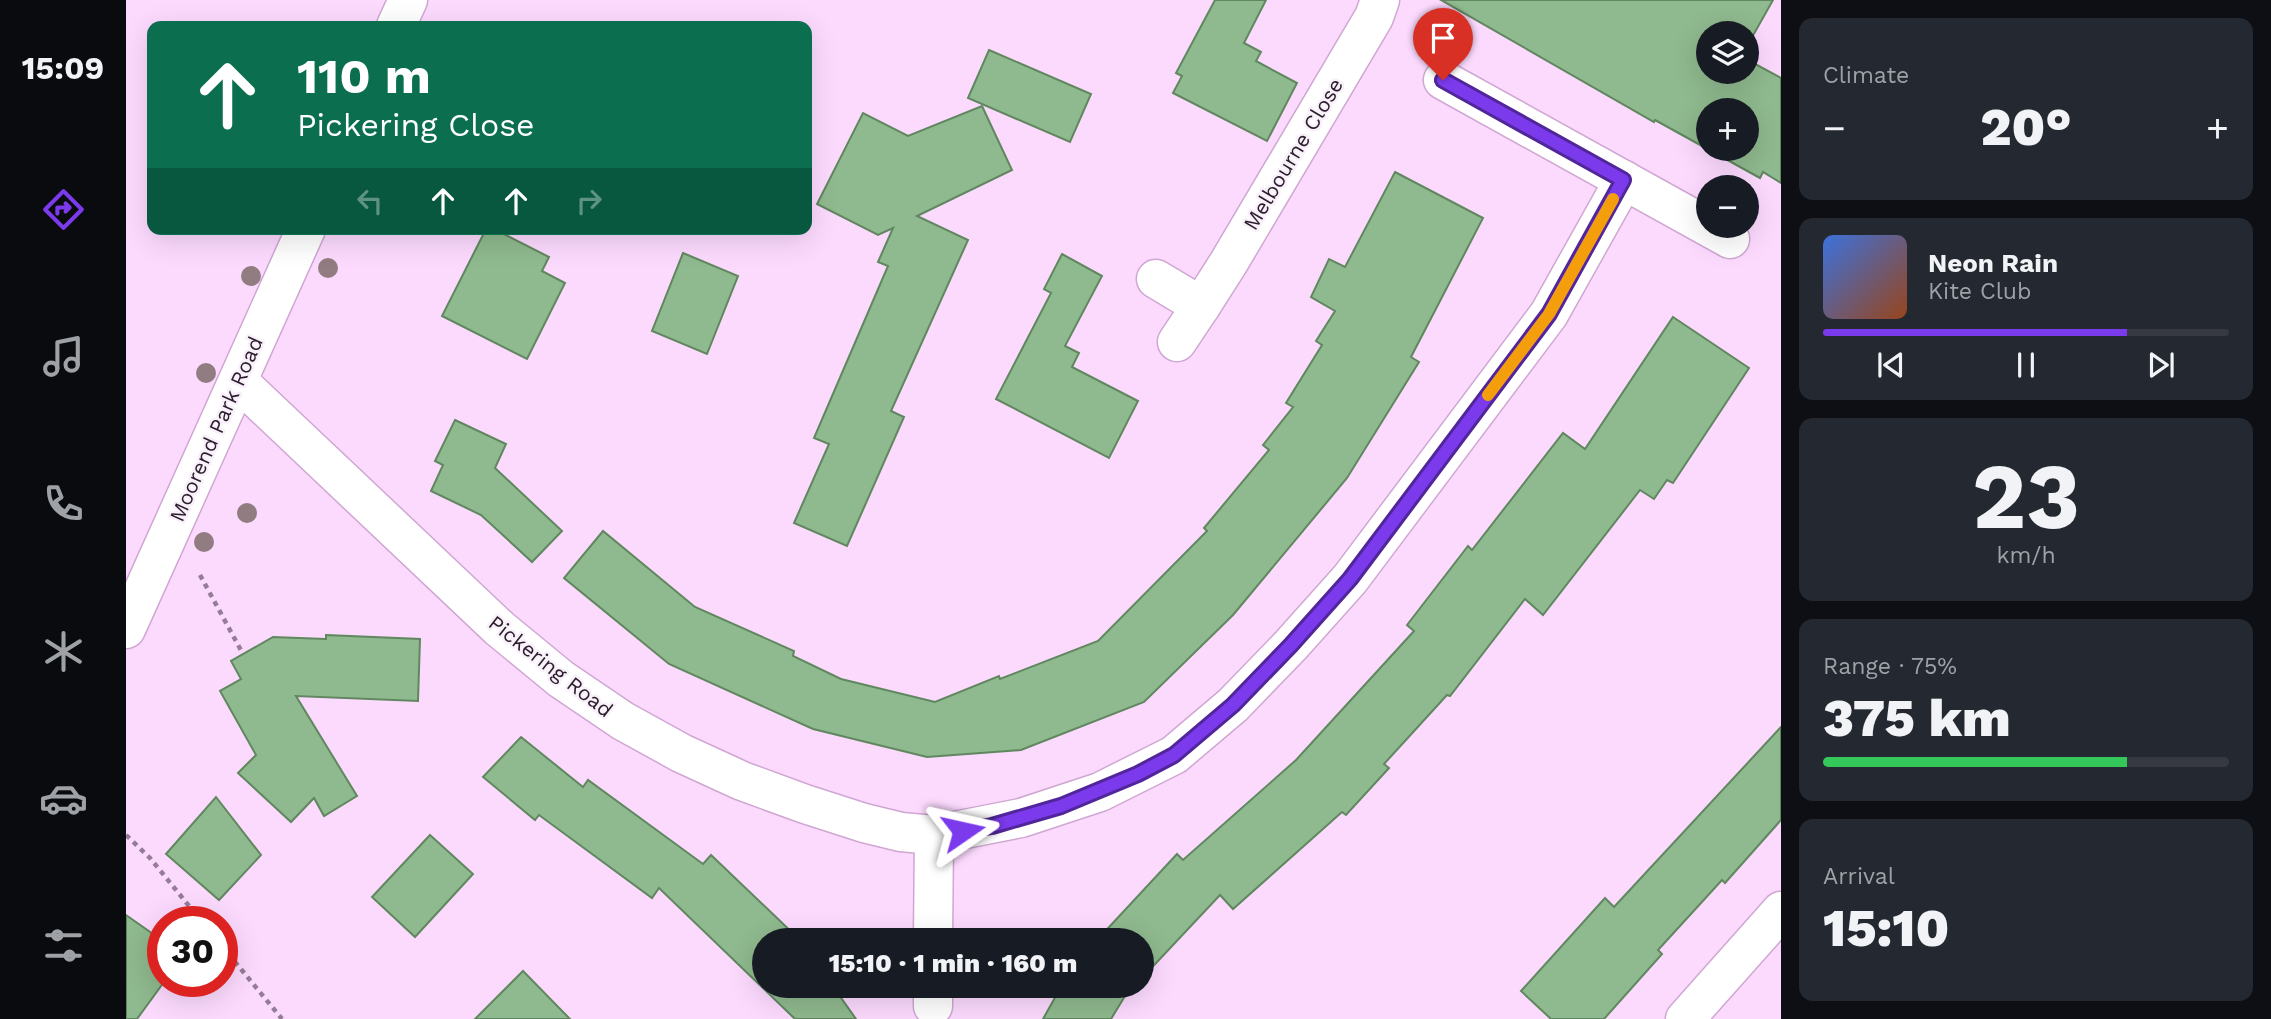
<!DOCTYPE html>
<html lang="en">
<head>
<meta charset="utf-8">
<style>
	:root { --surface:#171b24; --page:#242831; --text:#f1f3f6; --muted:#9ea1a6; --line:#363941; --accent:#7c3aed }
	body { margin:0; font-family:"Work Sans",sans-serif; background:var(--page); color:var(--text); height:100vh; display:flex; flex-direction:column; font-size:26px; white-space:nowrap }
	* { box-sizing:border-box; margin:0 }
	p { font-size:23px; color:var(--muted) }
	.icon { flex:none; width:38px; height:38px; fill:none; stroke:currentColor; stroke-width:2; stroke-linecap:round; stroke-linejoin:round }
	.map { position:relative; flex:1; overflow:hidden }
	.panel { display:flex; flex-direction:column; gap:18px; padding:18px; background:#0d0f14; width:490px }
	.panel>* { flex:none }
	.top-card { position:absolute; left:21px; top:21px; width:665px; height:214px; border-radius:14px; box-shadow:0 7px 28px #0002; background:#0b6e4f; color:#fff; overflow:hidden }
	.controls { position:absolute; left:1570px; top:21px; display:grid; gap:14px }
	.controls a { display:grid; place-items:center; width:63px; height:63px; border-radius:50%; background:var(--surface); box-shadow:0 7px 28px #0002; font-size:35px }
	.speed { position:absolute; left:21px; top:906px; display:flex; gap:14px; font-size:35px; font-weight:700; text-align:center }
	.speed>* { display:grid; place-content:center; width:91px; height:91px; border-radius:50%; background:var(--surface); box-shadow:0 7px 28px #0002; line-height:1 }
	.speed .limit { border:10px solid #d22; background:#fff; color:#111 }
	.pin { position:absolute; display:grid; place-items:center; width:60px; height:60px; color:#fff; margin:-72px -30px; border-radius:50% 50% 50% 0; rotate:-45deg; box-shadow:0 0 7px #0007 }
	.pin .icon { rotate:45deg }
	.me { position:absolute; width:77px; margin:-38px; rotate:79deg; stroke-linejoin:round; filter:drop-shadow(0 0 5px #0008) }
	.turn { display:flex; align-items:center; gap:24px; height:147px; padding:0 35px; font-size:32px }
	.turn .icon { width:91px; height:91px; stroke-width:2.5 }
	.turn b { display:block; font-size:49px; line-height:60px }
	.lanes { display:flex; align-items:center; height:66px; padding:0 35px; background:#0003; justify-content:center; gap:35px; direction:ltr }
	.lanes .off { opacity:.35 }
	.big { font-size:52px; font-weight:800; line-height:1.1 }
	.panel .card { flex:1; display:flex; flex-direction:column; justify-content:center; gap:10px; min-width:0; padding:0 24px; border-radius:14px; background:var(--page) }
	.panel .dial { align-items:center; gap:0 }
	.dial b { font-size:91px; line-height:1 }
	.song { display:flex; align-items:center; gap:21px }
	.cover { width:84px; height:84px; border-radius:10px; background:linear-gradient(135deg,hsl(220 70% 55%),hsl(20 70% 35%)) }
	.played { height:7px; border-radius:4px; background:linear-gradient(90deg,var(--accent) 75%,var(--line) 75%) }
	.keys { display:flex; justify-content:space-around; direction:ltr }
	.heat { display:flex; justify-content:space-between; align-items:center; font-size:38px; direction:ltr }
	.charge { height:10px; border-radius:5px; background:linear-gradient(90deg,#34c759 75%,var(--line) 0) }
	.trip { position:absolute; left:626px; top:928px; width:402px; height:70px; border-radius:35px; background:var(--surface); box-shadow:0 7px 28px #0002; font-weight:800; line-height:70px; text-align:center }
	main { display:flex; flex:1; min-height:0 }
	.dock { display:flex; flex-direction:column; width:126px; justify-content:space-around; align-items:center; background:#090b0e; color:var(--muted) }
	.dock .icon { width:49px; height:49px }
	.dock .selected { color:var(--accent) }
	.dock b { font-size:32px; color:var(--text) }
	.map>svg:first-child { display:block }
	.building { fill:#8fb98e; stroke:#60875f; stroke-width:2; fill-rule:evenodd }
	.lines { fill:none; stroke-linecap:round; stroke-linejoin:round }
	.minor-casing { stroke:#cfa7d2; stroke-width:41 }
	.tertiary-casing { stroke:#cfa7d2; stroke-width:41 }
	.path { stroke:#957c97; stroke-width:4.5; stroke-dasharray:5 5; stroke-linecap:butt }
	.minor { stroke:#fff; stroke-width:38 }
	.tertiary { stroke:#fff; stroke-width:38 }
	.tree { fill:#917c81 }
	.route-casing { stroke:#51269a; stroke-width:18 }
	.route { stroke:#7c3aed; stroke-width:12 }
	.slow { stroke:#f59e0b; stroke-width:12 }
	.labels { text-anchor:middle; dominant-baseline:central; stroke-width:5; stroke-linejoin:round; paint-order:stroke }
	.street-label { font-size:21px; fill:#2b1c2d; stroke:#f9f1fa }
</style>
</head>
<body>
<main>
<nav class="dock">
<b>15:09</b>
<svg class="icon selected" aria-label="directions" viewBox="0 0 24 24"><path d="M12 3l9 9-9 9-9-9zM9 14v-3h6M13 9l2 2-2 2"/></svg>
<svg class="icon" aria-label="music" viewBox="0 0 24 24"><path d="M9 18V5l10-2v13"/><circle cx="6" cy="18" r="3"/><circle cx="16" cy="16" r="3"/></svg>
<svg class="icon" aria-label="phone" viewBox="0 0 24 24"><path d="M5 4h4l2 5-3 2q2 4 5 5l2-3 5 2v4C11 20 4 13 5 4z"/></svg>
<svg class="icon" aria-label="climate" viewBox="0 0 24 24"><path d="M12 3v18M4 7l16 10M4 17L20 7"/></svg>
<svg class="icon" aria-label="car" viewBox="0 0 24 24"><path d="M5 17H2v-5l4-1 3-4h7l3 4 3 1v5h-3M9 17h6M6 11h13"/><circle cx="7" cy="17" r="2"/><circle cx="17" cy="17" r="2"/></svg>
<svg class="icon" aria-label="filters" viewBox="0 0 24 24"><path d="M4 7h16M4 17h16"/><circle cx="9" cy="7" r="2"/><circle cx="15" cy="17" r="2"/></svg>
</nav>
<div class="map">
<svg width="1655" height="1019" viewBox="0 0 1655 1019">
	<rect width="100%" height="100%" fill="#fcdafe"/>
	<g class="building">
		<polygon points="1089,0 1140,0 1118,43 1135,52 1130,61 1171,83 1141,141 1047,93 1056,76 1050,73"/>
		<path d="M1315 0H1647L1620 48V33H1582V72H1620V59L1655 78V183L1637 172 1634 178 1529 120 1528 122ZM1582 110H1620V149H1582Z"/>
		<polygon points="863,50 965,94 944,142 842,98"/>
		<polygon points="856,106 886,170 791,216 842,240 765,411 778,417 721,546 668,523 703,444 688,438 762,266 752,262 767,228 752,235 691,204 737,113 782,136"/>
		<polygon points="1269,172 1357,218 1285,357 1293,362 1221,478 1107,615 1018,702 895,750 801,757 687,729 543,664 438,578 477,531 569,607 668,651 667,656 715,679 809,702 873,676 874,679 972,641 1081,531 1078,528 1143,450 1137,445 1167,407 1160,403 1196,345 1190,341 1209,311 1185,297 1203,259 1219,267"/>
		<polygon points="360,229 368,229 423,257 416,271 439,283 401,359 316,316"/>
		<polygon points="557,253 612,276 581,354 526,331"/>
		<polygon points="936,254 976,276 939,346 953,353 946,367 1012,401 983,458 870,399 925,293 918,289"/>
		<polygon points="1547,317 1623,368 1547,483 1541,480 1528,499 1514,490 1417,615 1399,599 1324,696 1321,695 1258,764 1263,768 1220,815 1216,812 1107,909 1094,895 1017,977 1017,940 971,940 1051,854 1057,860 1170,760 1288,631 1281,625 1342,546 1346,550 1437,433 1459,449"/>
		<polygon points="329,420 380,444 369,468 436,531 406,562 355,515 305,491 317,465 309,461"/>
		<polygon points="200,635 294,639 292,701 170,696 231,796 198,816 188,798 165,822 112,773 130,755 94,691 115,679 105,661 147,637 200,639"/>
		<polygon points="1655,727 1655,820 1599,883 1596,880 1532,950 1536,954 1478,1019 1425,1019 1395,991 1479,898 1488,907"/>
		<polygon points="395,737 457,787 462,780 577,864 585,855 674,940 639,940 639,985 706,985 730,1019 669,1019 533,888 526,898 413,815 409,820 357,777"/>
		<polygon points="90,797 135,855 93,900 40,854"/>
		<polygon points="304,835 347,874 289,937 246,897"/>
		<polygon points="0,915 37,941 38,982 11,1019 0,1019"/>
		<polygon points="397,971 444,1019 349,1019"/>
		<polygon points="936,985 1009,985 999,996 985,1019 917,1019"/>
	</g>
	<g class="lines">
		<g class="minor-casing">
			<g id="minor">
				<polyline points="1317,80 1604,239"/>
				<polyline points="1030,279 1075,306 1051,342"/>
				<polyline points="1075,306 1103,262 1248,17 1254,0"/>
				<polyline points="112,381 373,628 435,679 497,721 555,753 616,781 679,804 738,823 775,832 808,835 895,818 974,792 1048,755 1107,705 1165,645 1224,579 1423,314 1498,180"/>
				<polyline points="807,940 808,835"/>
				<polyline points="807,1006 807,985"/>
				<polyline points="1559,1019 1655,911"/>
			</g>
		</g>
		<g class="tertiary-casing">
			<g id="tertiary">
				<polyline points="270,26 282,0"/>
				<polyline points="0,629 180,229"/>
			</g>
		</g>
		<g class="path">
			<polyline points="74,575 117,654"/>
			<polyline points="0,835 24,858 76,922"/>
			<polyline points="96,946 156,1019"/>
		</g>
		<use href="#minor" class="minor"/>
		<use href="#tertiary" class="tertiary"/>
	</g>
	<g class="tree">
		<circle cx="202" cy="268" r="10"/>
		<circle cx="125" cy="276" r="10"/>
		<circle cx="80" cy="373" r="10"/>
		<circle cx="121" cy="513" r="10"/>
		<circle cx="78" cy="542" r="10"/>
	</g>
	<g class="lines">
		<g class="route-casing">
			<polyline id="route" points="837,831 866,826 935,806 1012,774 1048,755 1107,705 1165,645 1224,579 1423,314 1497,180 1317,80"/>
		</g>
		<use href="#route" class="route"/>
		<polyline class="slow" points="1362,395 1423,314 1487,199"/>
	</g>
	<g class="labels">
		<g class="street-label">
			<text transform="translate(1167 154) rotate(-59)">Melbourne Close</text>
			<text transform="translate(90 429) rotate(-66)">Moorend Park Road</text>
			<text transform="translate(425 666) rotate(38)">Pickering Road</text>
		</g>
	</g>
</svg>
<div class="controls">
<a><svg class="icon" aria-label="layers" viewBox="0 0 24 24"><path d="M12 4l9 5-9 5-9-5zM3 14l9 5 9-5"/></svg></a>
<a>+</a>
<a>−</a>
</div>
<div class="speed"><div class="limit">30</div></div>
<div class="pin" style="left:1317px;top:80px;background:#d93025"><svg class="icon" aria-label="arrive" viewBox="0 0 24 24"><path d="M6 21V4h12l-3 4 3 4H6"/></svg></div>
<svg class="me" style="left:837px;top:831px" viewBox="-20 -20 40 40"><path d="M0-17L14 15 0 8-14 15z" fill="#7c3aed" stroke="#fff" stroke-width="4"/></svg>
<div class="trip">15:10 · 1 min · 160 m</div>
<div class="top-card">
<div class="turn"><svg class="icon" aria-label="ahead" viewBox="0 0 24 24"><path d="M12 20V5M6 11l6-6 6 6"/></svg><div><b>110 m</b>Pickering Close</div></div>
<div class="lanes"><svg class="icon off" aria-label="left" viewBox="0 0 24 24"><path d="M17 20v-9H6M10 6l-5 5 5 5"/></svg><svg class="icon" aria-label="ahead" viewBox="0 0 24 24"><path d="M12 20V5M6 11l6-6 6 6"/></svg><svg class="icon" aria-label="ahead" viewBox="0 0 24 24"><path d="M12 20V5M6 11l6-6 6 6"/></svg><svg class="icon off" aria-label="right" viewBox="0 0 24 24"><path d="M7 20v-9h11M14 6l5 5-5 5"/></svg></div>
</div>
</div>
<section class="panel">
<div class="card"><p>Climate</p>
<div class="heat"><a>−</a><b class="big">20°</b><a>+</a></div>
</div>
<div class="card">
<div class="song"><i class="cover"></i><div><b>Neon Rain</b><p>Kite Club</p></div></div>
<div class="played"></div>
<div class="keys"><svg class="icon" aria-label="previous" viewBox="0 0 24 24"><path d="M18 5L8 12l10 7zM5 5v14"/></svg><svg class="icon" aria-label="pause" viewBox="0 0 24 24"><path d="M8 5v14M16 5v14"/></svg><svg class="icon" aria-label="next" viewBox="0 0 24 24"><path d="M6 5l10 7-10 7zM19 5v14"/></svg></div>
</div>
<div class="card dial"><b>23</b><p>km/h</p></div>
<div class="card"><p>Range · 75%</p><b class="big">375 km</b><div class="charge"></div></div>
<div class="card"><p>Arrival</p><b class="big">15:10</b></div>
</section>
</main>
</body>
</html>
